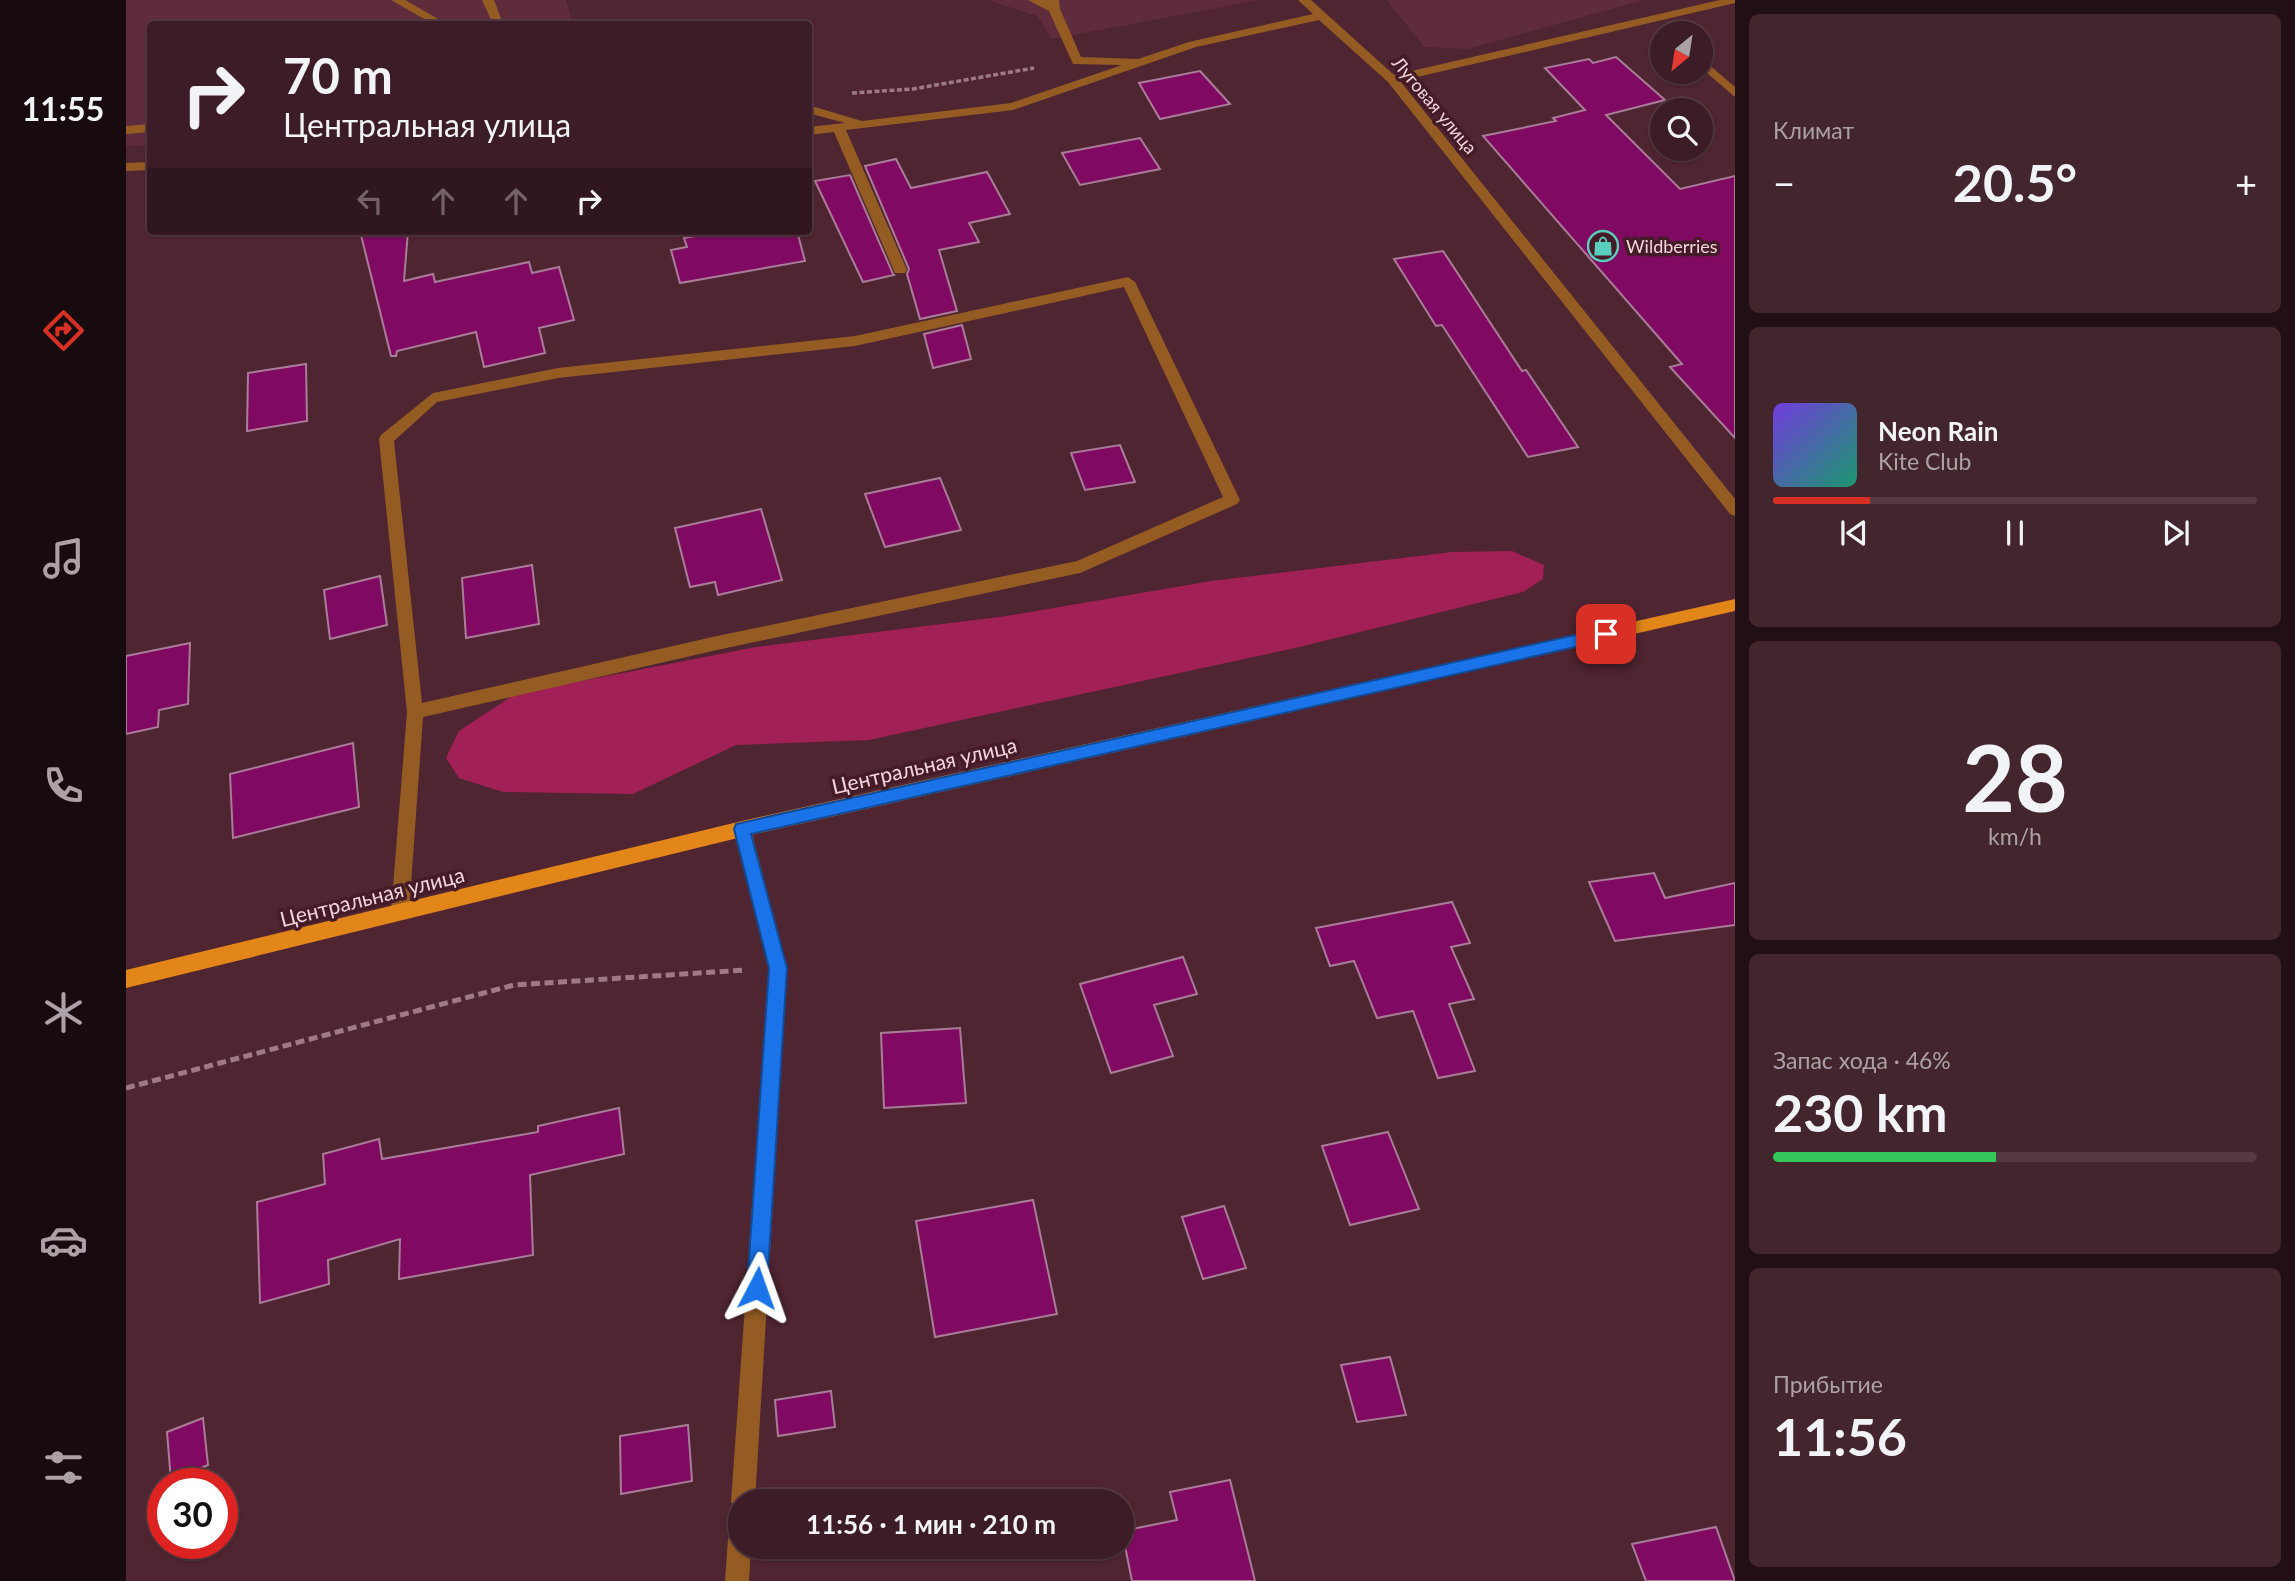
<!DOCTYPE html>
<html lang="ru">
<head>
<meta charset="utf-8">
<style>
	:root { --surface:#3c1c26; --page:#43252e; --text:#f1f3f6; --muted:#aca1a7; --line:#553a43; --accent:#d93025 }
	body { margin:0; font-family:Lato,sans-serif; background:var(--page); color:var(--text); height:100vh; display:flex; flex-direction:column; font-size:26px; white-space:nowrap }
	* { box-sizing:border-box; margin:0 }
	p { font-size:23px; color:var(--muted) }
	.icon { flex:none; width:38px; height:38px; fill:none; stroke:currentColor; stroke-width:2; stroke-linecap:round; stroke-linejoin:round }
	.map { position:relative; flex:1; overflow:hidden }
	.details { display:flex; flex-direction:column; gap:14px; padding:14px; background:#210f15; width:560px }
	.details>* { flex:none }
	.banner { position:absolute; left:21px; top:21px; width:665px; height:214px; border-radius:7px; box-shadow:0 2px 5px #0004,0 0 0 2px var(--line); background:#3c1c26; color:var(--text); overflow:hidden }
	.needle { width:46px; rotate:210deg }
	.buttons { position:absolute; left:1524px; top:21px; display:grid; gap:14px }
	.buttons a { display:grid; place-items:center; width:63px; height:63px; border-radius:50%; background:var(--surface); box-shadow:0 2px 5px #0004,0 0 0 2px var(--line); font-size:35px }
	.speed { position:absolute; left:21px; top:1468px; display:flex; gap:14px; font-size:35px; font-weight:700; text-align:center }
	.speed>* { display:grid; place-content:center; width:91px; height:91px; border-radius:50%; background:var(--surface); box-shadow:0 2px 5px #0004,0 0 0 2px var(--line); line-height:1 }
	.speed .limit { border:10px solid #d22; background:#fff; color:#111 }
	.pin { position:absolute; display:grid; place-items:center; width:60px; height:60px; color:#fff; margin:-30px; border-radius:14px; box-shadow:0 4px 10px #0006 }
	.me { position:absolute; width:77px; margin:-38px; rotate:4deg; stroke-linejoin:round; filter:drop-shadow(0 0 5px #0008) }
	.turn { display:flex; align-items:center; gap:24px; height:147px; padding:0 21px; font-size:32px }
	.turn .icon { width:91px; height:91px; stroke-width:2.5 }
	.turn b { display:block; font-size:49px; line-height:60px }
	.lanes { display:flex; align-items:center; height:66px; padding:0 21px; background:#0003; justify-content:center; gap:35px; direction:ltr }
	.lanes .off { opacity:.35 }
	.big { font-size:52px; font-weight:700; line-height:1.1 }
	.details .tile { flex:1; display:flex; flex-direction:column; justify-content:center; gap:10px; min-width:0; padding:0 24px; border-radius:10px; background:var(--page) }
	.details .dial { align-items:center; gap:0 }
	.dial b { font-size:91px; line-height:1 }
	.song { display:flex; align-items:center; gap:21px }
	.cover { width:84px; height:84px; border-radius:10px; background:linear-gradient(135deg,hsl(260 70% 55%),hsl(160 70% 35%)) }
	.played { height:7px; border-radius:4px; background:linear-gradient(90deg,var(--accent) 20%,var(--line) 20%) }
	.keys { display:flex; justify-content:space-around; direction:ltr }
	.heat { display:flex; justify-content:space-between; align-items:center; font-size:38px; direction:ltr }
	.charge { height:10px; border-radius:5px; background:linear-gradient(90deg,#34c759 46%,var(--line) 0) }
	.trip { position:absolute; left:602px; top:1489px; width:406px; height:70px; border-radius:35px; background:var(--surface); box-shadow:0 2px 5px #0004,0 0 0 2px var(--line); font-weight:700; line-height:70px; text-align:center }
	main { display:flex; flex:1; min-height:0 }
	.menu { display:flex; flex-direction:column; width:126px; justify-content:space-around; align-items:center; background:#180b0f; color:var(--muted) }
	.menu .icon { width:49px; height:49px }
	.menu .on { color:var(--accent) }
	.menu b { font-size:32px; color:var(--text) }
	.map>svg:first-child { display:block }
	.built { fill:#5f2c3c }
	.forest { fill:#a12055 }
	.building { fill:#800a62; stroke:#a97c97; stroke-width:2 }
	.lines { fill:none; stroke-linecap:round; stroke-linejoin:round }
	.path-far1 { stroke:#9f7a84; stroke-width:3.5; stroke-dasharray:5 2.5; stroke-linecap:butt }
	.path { stroke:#9f7a84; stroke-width:5; stroke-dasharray:9 4.5; stroke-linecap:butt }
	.minor { fill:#945c23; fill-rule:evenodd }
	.major { fill:#e2861a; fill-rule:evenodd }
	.route { fill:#1a73e8; stroke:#114b97; stroke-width:2 }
	.labels { text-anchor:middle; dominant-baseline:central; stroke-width:7; stroke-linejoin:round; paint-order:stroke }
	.far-street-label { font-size:18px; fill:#f2d5db; stroke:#451b28 }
	.far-poi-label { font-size:18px; fill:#f2d5db; stroke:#451b28; text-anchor:start }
	.street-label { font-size:21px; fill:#f2d5db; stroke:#451b28 }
</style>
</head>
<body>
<main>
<nav class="menu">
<b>11:55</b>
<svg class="icon on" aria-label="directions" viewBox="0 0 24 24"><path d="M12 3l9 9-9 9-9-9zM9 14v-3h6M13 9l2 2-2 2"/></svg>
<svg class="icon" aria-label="music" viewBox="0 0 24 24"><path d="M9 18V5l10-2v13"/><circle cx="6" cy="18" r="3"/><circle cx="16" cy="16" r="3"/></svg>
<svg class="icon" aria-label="phone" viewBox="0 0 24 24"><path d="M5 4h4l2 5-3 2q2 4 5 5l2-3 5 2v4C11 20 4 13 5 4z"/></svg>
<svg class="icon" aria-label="climate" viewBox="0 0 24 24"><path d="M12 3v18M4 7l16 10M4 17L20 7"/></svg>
<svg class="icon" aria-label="car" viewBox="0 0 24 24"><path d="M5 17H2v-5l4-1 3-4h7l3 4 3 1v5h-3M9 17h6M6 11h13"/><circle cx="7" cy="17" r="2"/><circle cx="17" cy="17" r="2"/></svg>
<svg class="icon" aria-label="filters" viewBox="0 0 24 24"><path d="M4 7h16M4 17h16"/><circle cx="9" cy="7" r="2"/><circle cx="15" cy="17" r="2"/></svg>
</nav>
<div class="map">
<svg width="1609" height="1581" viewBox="0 0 1609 1581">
	<rect width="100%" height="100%" fill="#502532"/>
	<g class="built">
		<polygon points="0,0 440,0 447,24 24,24 24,145 0,146"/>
		<polygon points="862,0 1133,0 926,39 911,16"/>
		<polygon points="1261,0 1518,0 1341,49 1298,47"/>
	</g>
	<polygon class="forest" points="1386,551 1418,565 1417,579 1397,592 1169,648 743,740 610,745 507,794 377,792 333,778 320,758 333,731 389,694 630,647 881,616 1085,581 1326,552"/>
	<g class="building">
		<polygon points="1490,57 1539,100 1480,115 1554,189 1609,176 1609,438 1544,367 1556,364 1357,136 1430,121 1427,118 1459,110 1419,68 1463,59 1467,63"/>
		<polygon points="1074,71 1104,104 1034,119 1013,83"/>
		<polygon points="1014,138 1034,169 954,185 936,153"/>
		<polygon points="770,159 785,188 861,172 884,214 843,223 853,242 813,250 831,311 794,319 781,274 783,269 739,166"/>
		<polygon points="724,175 767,274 768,275 737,282 689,181"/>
		<polygon points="234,231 282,231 278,281 307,274 309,282 403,262 406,273 433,267 448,320 413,328 419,353 358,367 350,332 271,351 270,356 265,356"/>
		<polygon points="597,231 671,231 679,261 554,283 545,250 561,247 558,238"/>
		<polygon points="1317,251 1396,371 1400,370 1452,447 1402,457 1316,325 1310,326 1268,259"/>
		<polygon points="836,325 845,359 807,368 798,334"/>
		<polygon points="180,364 181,421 121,431 122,373"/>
		<polygon points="994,445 1009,482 959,490 945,453"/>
		<polygon points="814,478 835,530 759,547 739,494"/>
		<polygon points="635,509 656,580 592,595 589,582 564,587 549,528"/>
		<polygon points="406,565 413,624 340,638 336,578"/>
		<polygon points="254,576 261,625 204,639 198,590"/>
		<polygon points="64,643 62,704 33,710 32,727 0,734 0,656"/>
		<polygon points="227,743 233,807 107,838 104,774"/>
		<polygon points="1528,873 1539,898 1609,883 1609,925 1489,941 1463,882"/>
		<polygon points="1326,902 1344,943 1325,947 1348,999 1323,1004 1349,1071 1312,1078 1287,1011 1251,1018 1228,961 1204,966 1190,928"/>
		<polygon points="1057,957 1071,994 1028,1005 1047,1056 985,1073 954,984"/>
		<polygon points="834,1028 840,1103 758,1108 755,1033"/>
		<polygon points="493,1108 498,1154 404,1175 407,1255 273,1279 274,1239 202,1260 203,1284 134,1303 131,1202 199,1184 197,1154 253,1139 256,1159 412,1132 412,1126"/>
		<polygon points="1262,1132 1293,1209 1224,1225 1196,1146"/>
		<polygon points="907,1200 931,1314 809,1337 790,1221"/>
		<polygon points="1098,1206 1120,1268 1077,1279 1056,1217"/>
		<polygon points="1264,1357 1280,1415 1231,1422 1215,1365"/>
		<polygon points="705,1391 709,1427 652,1436 649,1400"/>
		<polygon points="77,1418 82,1465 45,1481 41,1432"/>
		<polygon points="562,1425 566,1481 495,1494 494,1436"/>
		<polygon points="1104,1480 1129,1581 1006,1581 996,1531 1051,1520 1044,1492"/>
		<polygon points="1590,1527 1609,1581 1520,1581 1506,1544"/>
	</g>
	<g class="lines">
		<polyline class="path-far1" points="726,93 787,89 908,68"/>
		<polyline class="path" points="0,1088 388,985 620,970"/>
		<g class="minor">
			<polygon points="265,0 279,0 321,24 307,24"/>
			<polygon points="356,0 368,0 377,24 367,24"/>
			<polygon points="902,0 933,0 934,9 955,57 1012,59 1063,42 1187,14 1172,0 1185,0 1268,75 1594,0 1609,0 1609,3 1274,81 1609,499 1609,516 1604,514 1262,82 1193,20 1070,47 887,110 720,130 781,270 779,273 769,273 708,132 682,135 682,127 719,123 682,113 682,105 736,121 885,103 996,65 947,64 923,11"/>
			<polygon points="1575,58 1609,87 1609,97 1575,68"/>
			<polygon points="24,124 24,132 0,134 0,126"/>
			<polygon points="24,162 24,170 0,171 0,163"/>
			<path d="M1002 277 1009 282 1114 500 1111 504 954 573 591 650 297 717 283 912 281 918 274 920 267 918 265 912 281 712 253 439 255 435 307 393 432 368 729 336ZM998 287 1097 497 951 561 591 636 296 703 268 441 311 402 432 378 729 346Z"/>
			<polygon points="616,821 622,823 625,829 661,968 629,1502 614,1502 614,1512 609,1510 605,1502 643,968 607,829 610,823"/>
			<polygon points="614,1527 614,1547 625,1547 623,1581 599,1581 602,1539 606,1531"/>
		</g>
		<polygon class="major" points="1609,599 1609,611 616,837 0,988 0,970 616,821"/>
	</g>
	<polygon class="route" points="1480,628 1487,634 1480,640 625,834 661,968 641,1288 638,1295 631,1298 624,1295 621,1288 643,968 608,829 610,824"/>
	<defs>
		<g id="shop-ring" transform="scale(1.575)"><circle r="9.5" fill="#451b28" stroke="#5acebc" stroke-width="1.5"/><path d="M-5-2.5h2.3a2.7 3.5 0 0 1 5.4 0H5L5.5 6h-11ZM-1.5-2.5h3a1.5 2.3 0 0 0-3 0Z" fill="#5acebc"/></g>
	</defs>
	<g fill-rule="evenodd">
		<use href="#shop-ring" x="1477" y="246"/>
	</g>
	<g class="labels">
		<g class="far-street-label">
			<text transform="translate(1309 105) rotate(50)">Луговая улица</text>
		</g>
		<g class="far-poi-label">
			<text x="1500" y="246">Wildberries</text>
		</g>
		<g class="street-label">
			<text transform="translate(798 765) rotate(-13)">Центральная улица</text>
			<text transform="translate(246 896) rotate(-14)">Центральная улица</text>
		</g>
	</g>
</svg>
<div class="buttons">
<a><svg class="needle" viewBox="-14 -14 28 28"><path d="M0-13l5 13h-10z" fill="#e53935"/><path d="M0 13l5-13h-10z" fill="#aca1a7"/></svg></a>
<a><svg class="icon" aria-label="search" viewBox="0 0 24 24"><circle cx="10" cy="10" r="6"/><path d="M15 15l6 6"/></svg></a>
</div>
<div class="speed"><div class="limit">30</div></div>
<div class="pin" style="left:1480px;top:634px;background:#d93025"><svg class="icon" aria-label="arrive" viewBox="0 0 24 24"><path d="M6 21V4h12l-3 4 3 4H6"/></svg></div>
<svg class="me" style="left:631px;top:1288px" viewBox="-20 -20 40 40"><path d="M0-17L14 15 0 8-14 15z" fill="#1a73e8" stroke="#fff" stroke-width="4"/></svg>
<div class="trip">11:56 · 1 мин · 210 m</div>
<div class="banner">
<div class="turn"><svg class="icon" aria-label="right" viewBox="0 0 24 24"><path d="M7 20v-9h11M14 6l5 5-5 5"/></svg><div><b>70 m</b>Центральная улица</div></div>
<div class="lanes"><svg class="icon off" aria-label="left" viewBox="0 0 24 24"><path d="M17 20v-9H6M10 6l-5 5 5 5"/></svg><svg class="icon off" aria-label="ahead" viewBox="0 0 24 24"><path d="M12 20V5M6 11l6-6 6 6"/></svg><svg class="icon off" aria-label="ahead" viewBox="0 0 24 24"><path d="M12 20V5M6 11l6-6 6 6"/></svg><svg class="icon" aria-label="right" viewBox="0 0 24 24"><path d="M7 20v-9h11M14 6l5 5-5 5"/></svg></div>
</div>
</div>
<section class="details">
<div class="tile"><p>Климат</p>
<div class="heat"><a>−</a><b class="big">20.5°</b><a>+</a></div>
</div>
<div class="tile">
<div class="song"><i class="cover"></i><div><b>Neon Rain</b><p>Kite Club</p></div></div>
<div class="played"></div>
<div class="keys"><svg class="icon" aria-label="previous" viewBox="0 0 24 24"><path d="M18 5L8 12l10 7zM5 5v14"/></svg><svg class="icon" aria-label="pause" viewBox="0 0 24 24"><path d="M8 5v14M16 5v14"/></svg><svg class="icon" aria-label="next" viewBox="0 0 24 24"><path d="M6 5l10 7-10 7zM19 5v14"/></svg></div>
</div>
<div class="tile dial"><b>28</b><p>km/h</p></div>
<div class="tile"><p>Запас хода · 46%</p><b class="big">230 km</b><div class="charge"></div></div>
<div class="tile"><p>Прибытие</p><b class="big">11:56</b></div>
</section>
</main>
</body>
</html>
